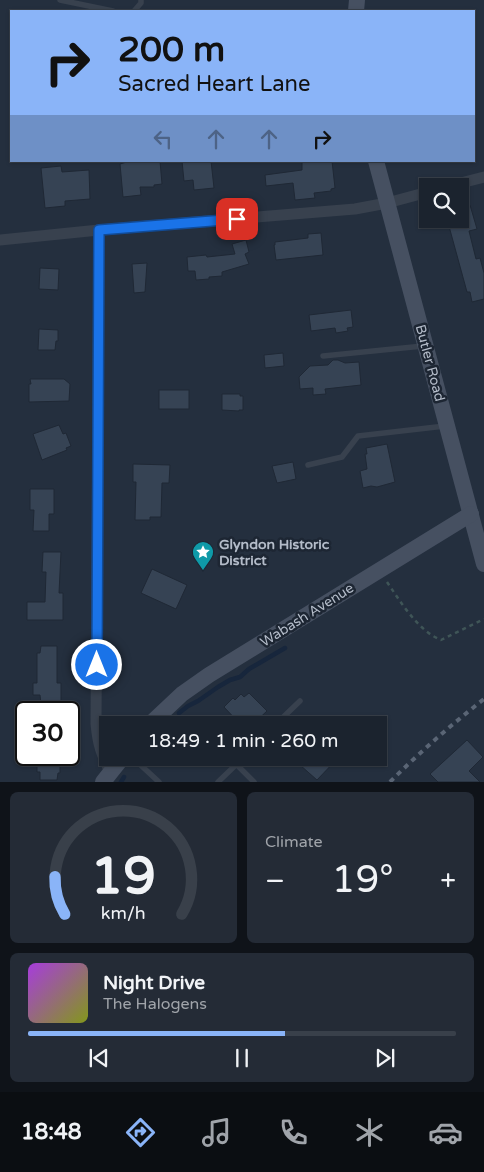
<!DOCTYPE html>
<html lang="en">
<head>
<meta charset="utf-8">
<style>
	:root { --surface:#1b232e; --page:#242b36; --text:#f1f3f6; --muted:#a0a4aa; --line:#39404a; --accent:#8ab4f8 }
	body { margin:0; font-family:"Varela Round",sans-serif; background:var(--page); color:var(--text); height:100vh; display:flex; flex-direction:column; font-size:19px; white-space:nowrap }
	* { box-sizing:border-box; margin:0 }
	p { font-size:16px; color:var(--muted) }
	.icon { flex:none; width:28px; height:28px; fill:none; stroke:currentColor; stroke-width:2; stroke-linecap:round; stroke-linejoin:round }
	.map { position:relative; height:782px; overflow:hidden }
	.sheet { display:flex; flex-direction:column; gap:10px; padding:10px; background:#0f1319; flex:1 }
	.sheet>* { flex:none }
	.top-card { position:absolute; left:10px; top:10px; width:465px; height:152px; border-radius:0px; box-shadow:0 1px 4px #0004,0 0 0 1px var(--line); background:#8ab4f8; color:#111; overflow:hidden }
	.buttons { position:absolute; left:419px; top:178px; display:grid; gap:10px }
	.buttons a { display:grid; place-items:center; width:50px; height:50px; border-radius:0px; background:var(--surface); box-shadow:0 1px 4px #0004,0 0 0 1px var(--line); font-size:25px }
	.speed { position:absolute; left:15px; top:701px; display:flex; gap:10px; font-size:25px; font-weight:700; text-align:center }
	.speed>* { display:grid; place-content:center; width:65px; height:65px; border-radius:50%; background:var(--surface); box-shadow:0 1px 4px #0004,0 0 0 1px var(--line); line-height:1 }
	.speed .limit { border:2px solid #111; border-radius:8px; background:#fff; color:#111 }
	.pin { position:absolute; display:grid; place-items:center; width:42px; height:42px; color:#fff; margin:-21px; border-radius:10px; box-shadow:0 2px 8px #0006 }
	.me { position:absolute; width:55px; margin:-28px; rotate:0deg; stroke-linejoin:round; filter:drop-shadow(0 0 4px #0008) }
	.turn { display:flex; align-items:center; gap:18px; height:105px; padding:0 25px; font-size:22px }
	.turn .icon { width:65px; height:65px; stroke-width:2.5 }
	.turn b { display:block; font-size:35px; line-height:42px }
	.lanes { display:flex; align-items:center; height:48px; padding:0 25px; background:#0003; justify-content:center; gap:25px; direction:ltr }
	.lanes .off { opacity:.35 }
	.big { font-size:38px; font-weight:600; line-height:1.1 }
	.sheet .tile { flex:1; display:flex; flex-direction:column; justify-content:center; gap:8px; min-width:0; padding:0 18px; border-radius:8px; background:var(--page) }
	.sheet .dial { align-items:center; gap:0 }
	.dial svg { height:130px; overflow:visible; fill:none; stroke:var(--line); stroke-width:7; stroke-linecap:round; text-anchor:middle }
	.dial text { fill:var(--text); stroke:none }
	.song { display:flex; align-items:center; gap:15px }
	.cover { width:60px; height:60px; border-radius:8px; background:linear-gradient(135deg,hsl(280 70% 55%),hsl(70 70% 35%)) }
	.played { height:5px; border-radius:2px; background:linear-gradient(90deg,var(--accent) 60%,var(--line) 60%) }
	.keys { display:flex; justify-content:space-around; direction:ltr }
	.heat { display:flex; justify-content:space-between; align-items:center; font-size:28px; direction:ltr }
	.sheet .tiles { flex:1; display:grid; gap:10px; grid-template-columns:1fr 1fr }
	.tile:last-child { grid-column:span 2 }
	.trip { position:absolute; left:99px; top:716px; width:288px; height:50px; border-radius:0px; background:var(--surface); box-shadow:0 1px 4px #0004,0 0 0 1px var(--line); font-weight:600; line-height:50px; text-align:center }
	.menu { display:flex; height:80px; justify-content:space-around; align-items:center; background:#0b0e12; color:var(--muted) }
	.menu .icon { width:35px; height:35px }
	.menu .active { color:var(--accent) }
	.menu b { font-size:22px; color:var(--text) }
	.map>svg:first-child { display:block }
	.lines { fill:none; stroke-linecap:round; stroke-linejoin:round }
	.stream { stroke:#17263c; stroke-width:4.5 }
	.building { fill:#364354; stroke:#1f2835 }
	.path { stroke:#3f5557; stroke-width:2.5; stroke-dasharray:4 4; stroke-linecap:butt }
	.lane { stroke:#38414e; stroke-width:5.5 }
	.street { stroke:#38414e; stroke-width:11 }
	.secondary { stroke:#465061; stroke-width:16 }
	.rail { stroke:#5a6575; stroke-width:4; stroke-dasharray:5 5; stroke-linecap:butt }
	.route-casing { stroke:#114b97; stroke-width:12 }
	.route { stroke:#1a73e8; stroke-width:9 }
	.labels { text-anchor:middle; dominant-baseline:central; stroke-width:5; stroke-linejoin:round; paint-order:stroke }
	.street-label { font-size:14px; fill:#b4bcc9; stroke:#1d2633 }
	.poi-label { font-size:14px; font-weight:bold; fill:#b4bcc9; stroke:#1d2633; text-anchor:start }
</style>
</head>
<body>
<div class="map">
<svg width="484" height="782" viewBox="0 0 484 782">
	<rect width="100%" height="100%" fill="#242f3e"/>
	<g class="lines">
		<g class="stream">
			<polyline points="179,713 188,706 198,701 218,687 230,680 240,677 249,669 285,648"/>
			<polyline points="121,782 124,777"/>
		</g>
	</g>
	<g class="building">
		<polygon points="130,161 160,161 162,184 154,185 154,187 140,187 141,195 123,197 120,164"/>
		<polygon points="182,161 211,161 214,188 194,190 193,180 184,181"/>
		<polygon points="302,161 332,161 335,188 331,189 331,191 314,193 315,198 295,200 293,183 266,186 265,175 302,170"/>
		<polygon points="61,166 62,172 89,170 90,199 65,201 65,206 45,208 41,168"/>
		<polygon points="470,205 477,229 469,231 476,259 480,258 484,273 484,299 472,302 470,292 467,292 447,219 460,219 460,208"/>
		<polygon points="321,233 323,255 276,260 274,245 275,245 275,242 308,238 308,234"/>
		<polygon points="246,240 249,252 245,254 249,264 222,272 222,276 209,277 209,279 196,280 195,271 188,271 187,257 206,255 207,257 235,254 232,244"/>
		<polygon points="147,263 145,292 134,293 132,264"/>
		<polygon points="40,268 59,269 58,290 39,289"/>
		<polygon points="351,310 353,327 347,328 348,331 336,333 335,328 311,331 309,315"/>
		<polygon points="39,329 58,330 58,341 56,341 55,350 38,350"/>
		<polygon points="283,353 284,366 265,368 264,355"/>
		<polygon points="333,360 338,360 345,363 359,362 361,385 325,389 326,394 313,395 313,388 300,389 299,377 310,366 328,365"/>
		<polygon points="30,379 64,379 70,384 69,401 29,402 29,384 31,384"/>
		<rect x="159" y="390" width="30" height="19"/>
		<polygon points="222,394 240,394 240,396 243,396 243,410 239,410 239,411 222,410"/>
		<polygon points="59,425 63,434 66,433 71,446 66,448 67,450 42,460 33,434"/>
		<polygon points="387,444 395,482 377,487 371,486 363,488 360,471 367,469 365,454 367,454 366,448"/>
		<polygon points="293,462 296,479 277,483 272,466"/>
		<polygon points="133,464 170,465 169,483 162,483 161,517 150,517 150,520 135,520 136,482 133,482"/>
		<polygon points="30,489 54,489 54,514 49,514 49,531 33,531 34,510 30,510"/>
		<polygon points="43,552 61,552 59,593 63,593 63,620 27,620 27,602 45,602 46,572 42,572"/>
		<polygon points="152,569 187,585 176,609 141,593"/>
		<polygon points="41,646 57,646 57,683 61,683 61,704 41,704 40,695 33,695 33,683 37,683 37,653 40,653"/>
		<polygon points="249,693 267,711 252,725 241,725 224,707 233,698 235,700 241,694 244,697"/>
		<polygon points="467,740 483,757 469,771 480,782 438,782 430,774"/>
		<polygon points="37,757 60,757 60,773 58,773 57,780 40,780 40,772 37,772"/>
		<polygon points="307,758 338,758 317,780 300,765"/>
	</g>
	<g class="lines">
		<path class="path" d="M387 582C400 601 418 631 441 640L484 619"/>
		<g class="lane">
			<polyline points="60,0 113,11"/>
			<polyline points="134,11 141,3 141,0"/>
			<polyline points="323,356 423,346"/>
			<polyline points="308,465 342,457 358,436 445,426"/>
			<polyline points="275,725 300,701"/>
			<polyline points="133,758 159,782"/>
			<polyline points="236,764 254,782"/>
			<polyline points="218,782 243,758"/>
		</g>
		<g class="street">
			<polyline points="449,186 484,177"/>
			<path d="M99 230 96 724C98 745 101 753 110 772"/>
			<polyline points="0,240 99,230 355,209 387,203 428,192"/>
		</g>
		<g class="secondary">
			<polyline points="356,11 357,0"/>
			<polyline points="376,161 484,564"/>
			<polyline points="149,725 182,694 209,675 471,514"/>
			<polyline points="103,782 122,758"/>
		</g>
		<path class="rail" d="M390 782C420 752 451 725 484 699"/>
	</g>
	<g class="lines">
		<g class="route-casing">
			<polyline id="route" points="97,665 99,230 237,219"/>
		</g>
		<use href="#route" class="route"/>
	</g>
	<defs>
		<g id="sight-pin" transform="scale(1.125)"><path d="M0 17L-7.5 6A9.5 9.5 0 1 1 7.5 6Z" fill="#0f9aa8" stroke="#1d2633"/><path d="M0-6L1.8-2.2L6-1.7L2.9 1.2L3.7 5.4L0 3.3L-3.7 5.4L-2.9 1.2L-6-1.7L-1.8-2.2Z" fill="#fff"/></g>
	</defs>
	<g fill-rule="evenodd">
		<use href="#sight-pin" x="203" y="552"/>
	</g>
	<g class="labels">
		<g class="street-label">
			<text transform="translate(430 363) rotate(75)">Butler Road</text>
			<text transform="translate(307 615) rotate(-32)">Wabash Avenue</text>
		</g>
		<g class="poi-label">
			<text x="219" y="544">Glyndon Historic<tspan x="219" dy="16">District</tspan></text>
		</g>
	</g>
</svg>
<div class="buttons">
<a><svg class="icon" aria-label="search" viewBox="0 0 24 24"><circle cx="10" cy="10" r="6"/><path d="M15 15l6 6"/></svg></a>
</div>
<div class="speed"><div class="limit">30</div></div>
<div class="pin" style="left:237px;top:219px;background:#d93025"><svg class="icon" aria-label="arrive" viewBox="0 0 24 24"><path d="M6 21V4h12l-3 4 3 4H6"/></svg></div>
<svg class="me" style="left:97px;top:665px" viewBox="-20 -20 40 40"><circle r="17" fill="#1a73e8" stroke="#fff" stroke-width="3"/><path d="M0-11L8 9 0 5-8 9z" fill="#fff"/></svg>
<div class="trip">18:49 · 1 min · 260 m</div>
<div class="top-card">
<div class="turn"><svg class="icon" aria-label="right" viewBox="0 0 24 24"><path d="M7 20v-9h11M14 6l5 5-5 5"/></svg><div><b>200 m</b>Sacred Heart Lane</div></div>
<div class="lanes"><svg class="icon off" aria-label="left" viewBox="0 0 24 24"><path d="M17 20v-9H6M10 6l-5 5 5 5"/></svg><svg class="icon off" aria-label="ahead" viewBox="0 0 24 24"><path d="M12 20V5M6 11l6-6 6 6"/></svg><svg class="icon off" aria-label="ahead" viewBox="0 0 24 24"><path d="M12 20V5M6 11l6-6 6 6"/></svg><svg class="icon" aria-label="right" viewBox="0 0 24 24"><path d="M7 20v-9h11M14 6l5 5-5 5"/></svg></div>
</div>
</div>
<section class="sheet">
<div class="tiles">
<div class="tile dial"><svg viewBox="0 0 100 80">
<path d="M14 69A42 42 0 1 1 86 69"/>
<path d="M14 69A42 42 0 0 1 8 46" stroke="#8ab4f8"/>
<text x="50" y="56" font-size="32" font-weight="700">19</text>
<text x="50" y="72" font-size="11">km/h</text>
</svg></div>
<div class="tile"><p>Climate</p>
<div class="heat"><a>−</a><b class="big">19°</b><a>+</a></div>
</div>
<div class="tile">
<div class="song"><i class="cover"></i><div><b>Night Drive</b><p>The Halogens</p></div></div>
<div class="played"></div>
<div class="keys"><svg class="icon" aria-label="previous" viewBox="0 0 24 24"><path d="M18 5L8 12l10 7zM5 5v14"/></svg><svg class="icon" aria-label="pause" viewBox="0 0 24 24"><path d="M8 5v14M16 5v14"/></svg><svg class="icon" aria-label="next" viewBox="0 0 24 24"><path d="M6 5l10 7-10 7zM19 5v14"/></svg></div>
</div>
</div>
</section>
<nav class="menu">
<b>18:48</b>
<svg class="icon active" aria-label="directions" viewBox="0 0 24 24"><path d="M12 3l9 9-9 9-9-9zM9 14v-3h6M13 9l2 2-2 2"/></svg>
<svg class="icon" aria-label="music" viewBox="0 0 24 24"><path d="M9 18V5l10-2v13"/><circle cx="6" cy="18" r="3"/><circle cx="16" cy="16" r="3"/></svg>
<svg class="icon" aria-label="phone" viewBox="0 0 24 24"><path d="M5 4h4l2 5-3 2q2 4 5 5l2-3 5 2v4C11 20 4 13 5 4z"/></svg>
<svg class="icon" aria-label="climate" viewBox="0 0 24 24"><path d="M12 3v18M4 7l16 10M4 17L20 7"/></svg>
<svg class="icon" aria-label="car" viewBox="0 0 24 24"><path d="M5 17H2v-5l4-1 3-4h7l3 4 3 1v5h-3M9 17h6M6 11h13"/><circle cx="7" cy="17" r="2"/><circle cx="17" cy="17" r="2"/></svg>
</nav>
</body>
</html>
